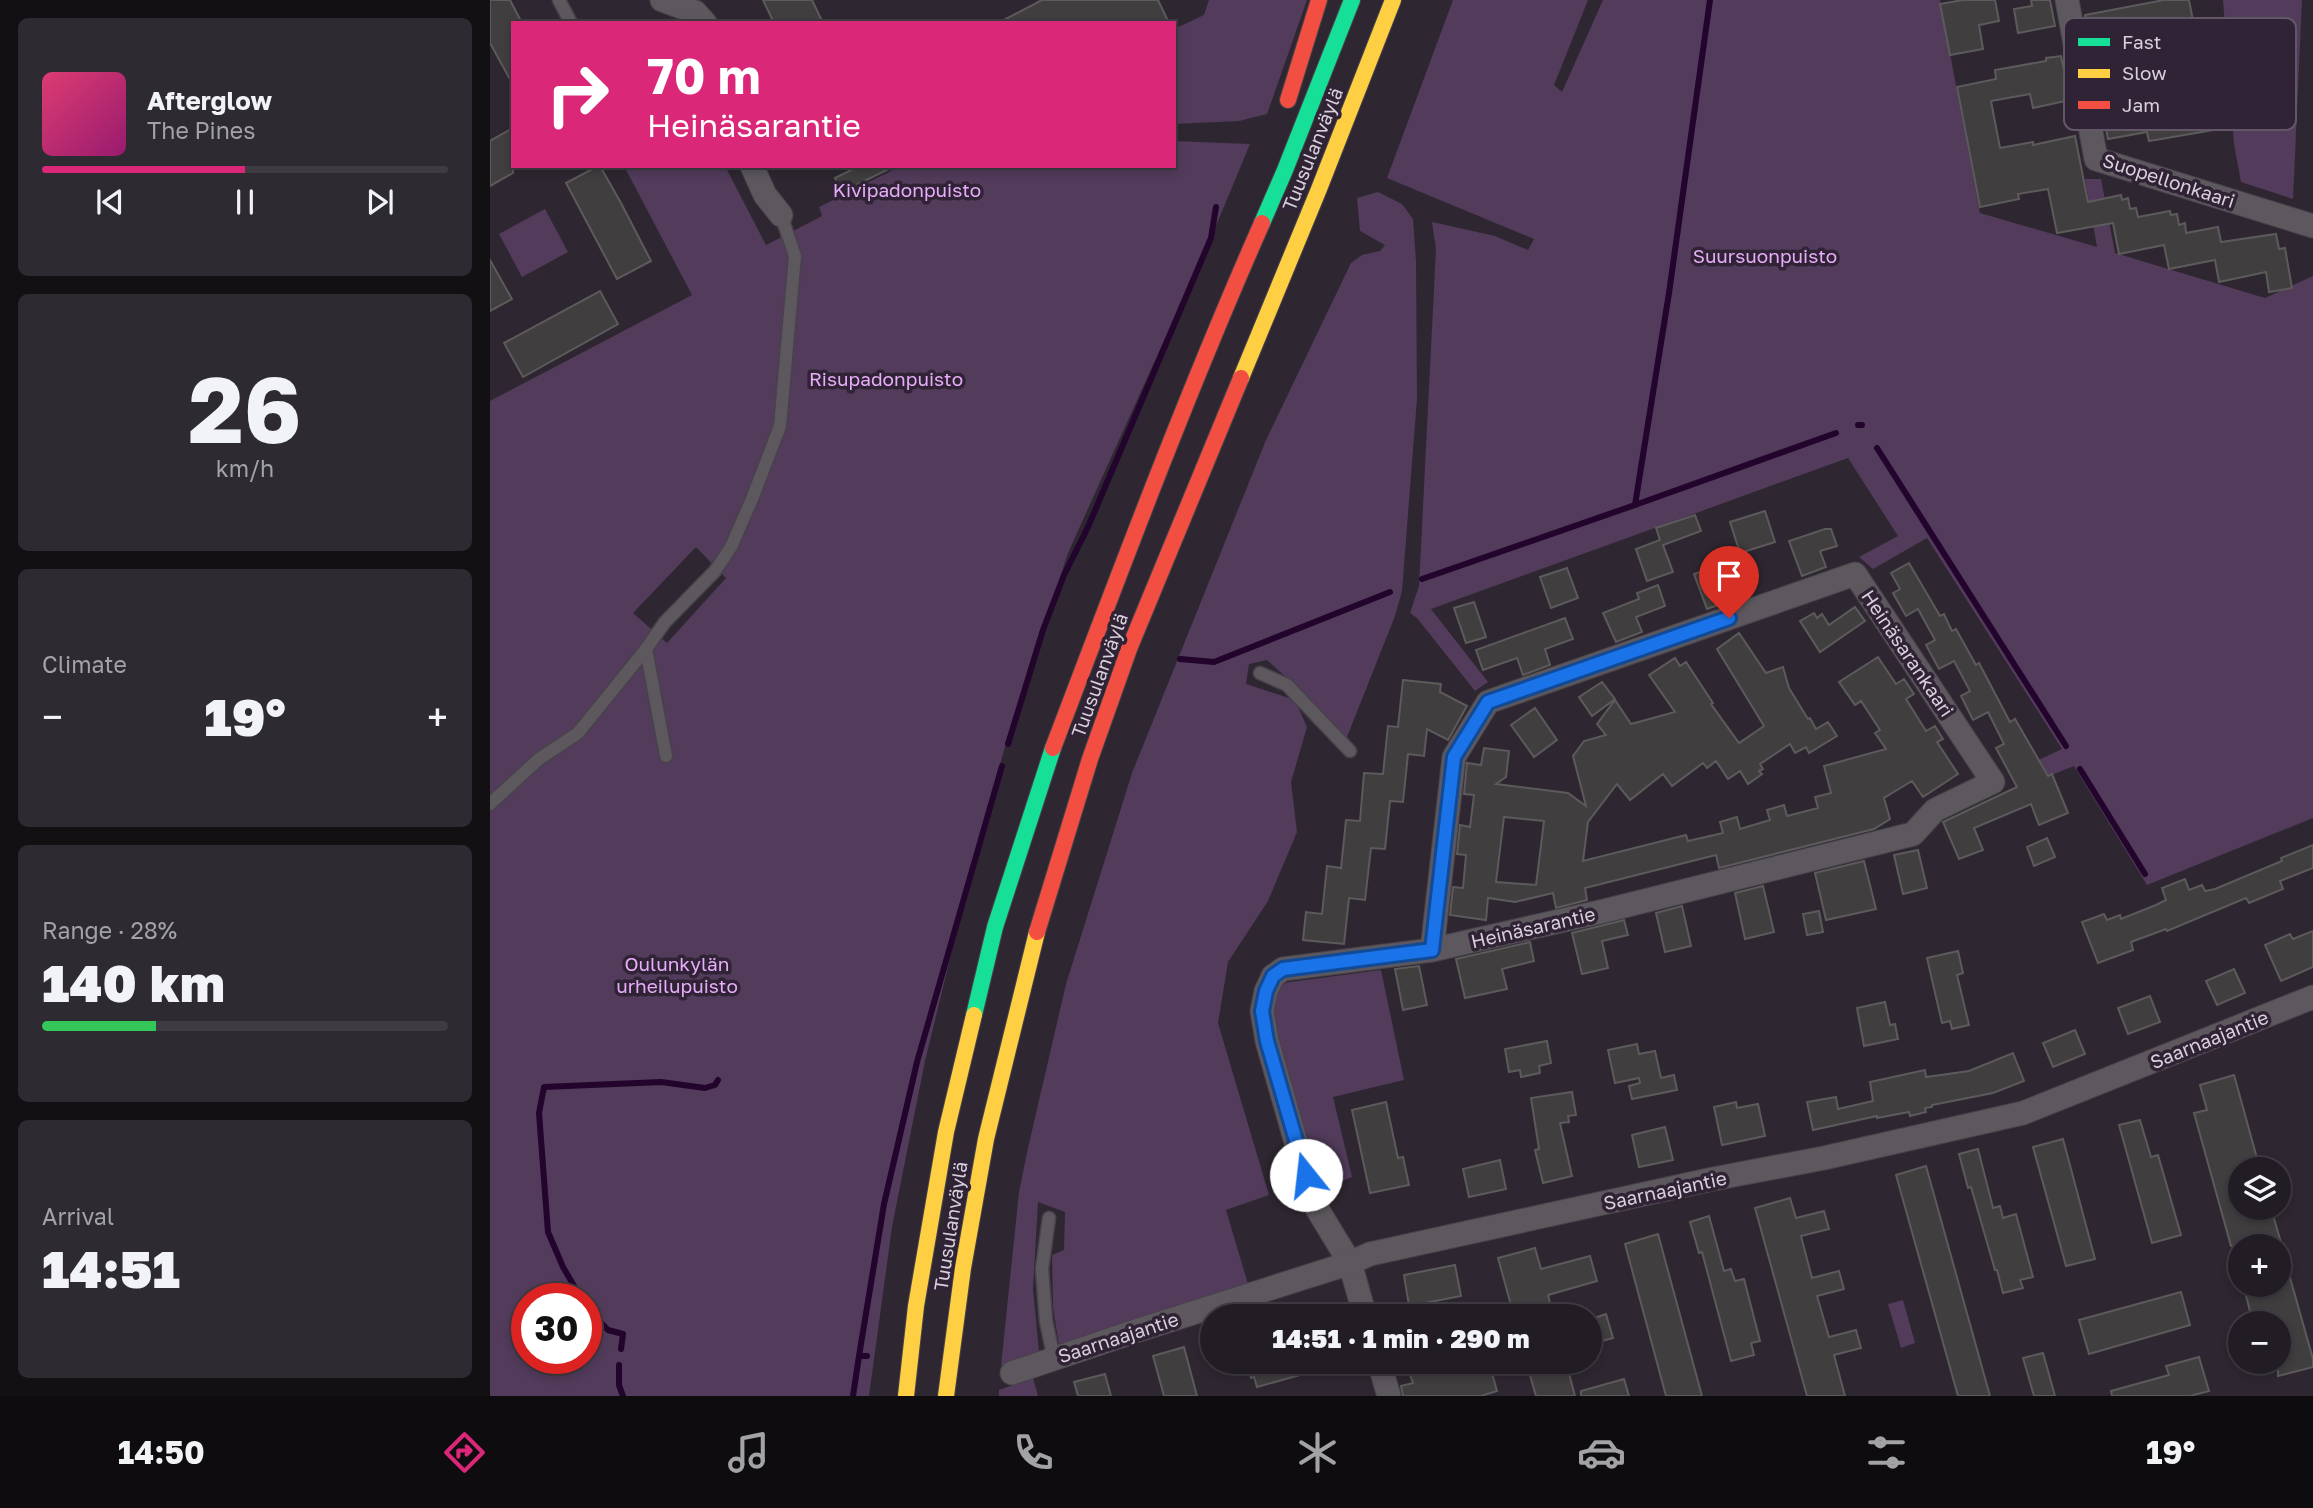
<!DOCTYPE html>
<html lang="en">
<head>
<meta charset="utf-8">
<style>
	:root { --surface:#221d25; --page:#2e2a32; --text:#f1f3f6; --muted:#a2a2a7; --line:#3f3b42; --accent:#db2777 }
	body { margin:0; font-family:"Golos Text",sans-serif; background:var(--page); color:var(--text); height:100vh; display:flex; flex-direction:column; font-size:26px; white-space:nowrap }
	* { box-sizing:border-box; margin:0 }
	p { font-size:23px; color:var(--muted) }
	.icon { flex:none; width:38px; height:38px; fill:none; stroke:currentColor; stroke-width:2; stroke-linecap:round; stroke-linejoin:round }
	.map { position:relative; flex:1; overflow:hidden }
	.side { display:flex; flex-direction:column; gap:18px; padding:18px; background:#131014; width:490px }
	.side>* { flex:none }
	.top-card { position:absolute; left:21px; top:21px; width:665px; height:147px; border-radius:0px; box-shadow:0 4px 10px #0003,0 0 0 2px var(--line); background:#db2777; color:#fff; overflow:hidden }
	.tools { position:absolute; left:1738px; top:1157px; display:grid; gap:14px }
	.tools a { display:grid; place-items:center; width:63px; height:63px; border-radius:50%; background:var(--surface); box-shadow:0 4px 10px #0003,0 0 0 2px var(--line); font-size:35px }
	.speed { position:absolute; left:21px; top:1283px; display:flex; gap:14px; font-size:35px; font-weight:700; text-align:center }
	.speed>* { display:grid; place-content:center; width:91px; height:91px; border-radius:50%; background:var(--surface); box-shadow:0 4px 10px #0003,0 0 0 2px var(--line); line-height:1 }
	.speed .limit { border:10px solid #d22; background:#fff; color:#111 }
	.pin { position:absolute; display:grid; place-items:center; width:60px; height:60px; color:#fff; margin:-72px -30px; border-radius:50% 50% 50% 0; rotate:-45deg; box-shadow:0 0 7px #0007 }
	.pin .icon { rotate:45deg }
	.me { position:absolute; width:77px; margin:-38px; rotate:344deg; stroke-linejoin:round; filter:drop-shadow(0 0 5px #0008) }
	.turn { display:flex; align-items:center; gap:24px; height:147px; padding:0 21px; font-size:32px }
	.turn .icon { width:91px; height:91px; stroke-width:2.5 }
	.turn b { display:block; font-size:49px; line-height:60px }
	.big { font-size:52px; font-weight:800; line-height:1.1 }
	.side .tile { flex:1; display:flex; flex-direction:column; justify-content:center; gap:10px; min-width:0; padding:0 24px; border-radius:10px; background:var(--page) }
	.side .dial { align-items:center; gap:0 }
	.dial b { font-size:91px; line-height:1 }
	.song { display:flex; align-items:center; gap:21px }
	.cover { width:84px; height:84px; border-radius:10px; background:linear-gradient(135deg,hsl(340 70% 55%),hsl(320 70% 35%)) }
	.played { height:7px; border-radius:4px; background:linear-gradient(90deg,var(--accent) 50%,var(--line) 50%) }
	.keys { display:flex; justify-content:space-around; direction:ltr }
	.heat { display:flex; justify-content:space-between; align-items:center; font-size:38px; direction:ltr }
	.charge { height:10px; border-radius:5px; background:linear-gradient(90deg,#34c759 28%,var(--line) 0) }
	.trip { position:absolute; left:710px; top:1304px; width:402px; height:70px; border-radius:35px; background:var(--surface); box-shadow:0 4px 10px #0003,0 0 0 2px var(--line); font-weight:800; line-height:70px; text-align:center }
	.tabs { display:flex; height:112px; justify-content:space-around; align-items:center; background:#0e0c0f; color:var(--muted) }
	.tabs .icon { width:49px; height:49px }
	.tabs .current { color:var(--accent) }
	.tabs b { font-size:32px; color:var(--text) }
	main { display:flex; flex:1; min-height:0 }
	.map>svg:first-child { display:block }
	.green { fill:#523b5b; fill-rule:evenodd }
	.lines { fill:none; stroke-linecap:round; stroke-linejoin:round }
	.stream { stroke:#22042c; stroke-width:6 }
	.building { fill:#403e3e; stroke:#5c5a5a; stroke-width:2; fill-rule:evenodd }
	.lane-casing { stroke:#48434b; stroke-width:15 }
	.street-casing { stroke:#48434b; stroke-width:25 }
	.fast-casing { stroke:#48434b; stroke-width:18 }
	.slow-casing { stroke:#48434b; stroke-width:18 }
	.jam-casing { stroke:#48434b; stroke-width:18 }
	.lane { stroke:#5d575e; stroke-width:12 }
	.street { stroke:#5d575e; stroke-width:23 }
	.fast { stroke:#16e098; stroke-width:16 }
	.slow { stroke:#ffcf43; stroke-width:16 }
	.jam { stroke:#f24e42; stroke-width:16 }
	.route-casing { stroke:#114b97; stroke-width:18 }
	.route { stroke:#1a73e8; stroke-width:12 }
	.labels { text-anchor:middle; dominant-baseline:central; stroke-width:7; stroke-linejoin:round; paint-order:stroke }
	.street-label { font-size:19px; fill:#d8d0db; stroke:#302335 }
	.park-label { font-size:19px; fill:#e8adfa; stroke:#302335 }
	.key { fill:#302335; stroke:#625767; stroke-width:2 }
	.key-label { font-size:19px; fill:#d8d0db }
</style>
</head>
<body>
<main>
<section class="side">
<div class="tile">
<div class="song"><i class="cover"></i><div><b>Afterglow</b><p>The Pines</p></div></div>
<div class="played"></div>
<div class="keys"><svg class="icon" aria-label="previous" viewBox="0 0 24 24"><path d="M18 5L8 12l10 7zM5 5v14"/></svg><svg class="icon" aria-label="pause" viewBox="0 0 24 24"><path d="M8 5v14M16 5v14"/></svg><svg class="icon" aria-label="next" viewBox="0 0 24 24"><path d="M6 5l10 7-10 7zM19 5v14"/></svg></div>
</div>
<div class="tile dial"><b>26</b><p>km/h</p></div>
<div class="tile"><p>Climate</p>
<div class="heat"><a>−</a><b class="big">19°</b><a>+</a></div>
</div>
<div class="tile"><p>Range · 28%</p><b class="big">140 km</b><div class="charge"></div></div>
<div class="tile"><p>Arrival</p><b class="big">14:51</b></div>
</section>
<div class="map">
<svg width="1823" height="1396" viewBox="0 0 1823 1396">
	<rect width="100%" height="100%" fill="#2e2731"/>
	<g class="green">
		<polygon points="719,0 817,0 777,114 749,121 684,124 684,29 714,15"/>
		<polygon points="963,0 1098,0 1064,85 1072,92 1113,0 1450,0 1490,213 1607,247 1595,179 1611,179 1625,253 1775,298 1823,276 1823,818 1657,885 1584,766 1531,787 1519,774 1572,749 1437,538 1383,569 1369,557 1408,536 1358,458 941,609 998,682 985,691 927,618 920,613 929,586 946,249 942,222 1005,236 1038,250 1044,239 897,178"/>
		<polygon points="1733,0 1812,0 1803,199 1751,182 1744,144"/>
		<path d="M684 141 760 144 728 221 578 553 514 750 487 848 435 1061 402 1227 379 1396H0V401L202 295 134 166H235L276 245 332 216 329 207 411 166H684ZM206 547 236 578 177 643 143 613ZM37 1298H96V1358H37Z"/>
		<polygon points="888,192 912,204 923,219 926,261 927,399 912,591 905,616 857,737 846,733 812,692 777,660 759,664 756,684 805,700 817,727 801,782 807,832 778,901 738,962 728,1023 779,1195 736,1210 758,1284 569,1345 563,1308 562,1255 574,1250 575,1212 548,1202 543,1289 549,1352 511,1366 529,1192 538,1148 576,984 642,773 776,440 861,263 872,255 890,251 895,245 870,231 867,198"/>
		<polygon points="55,209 78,252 32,277 9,234"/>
		<polygon points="891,970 914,1080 843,1097 862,1177 824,1193 816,1174 782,1013 783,1002 792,984 800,982"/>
		<polygon points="1413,1300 1425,1343 1411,1348 1398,1304"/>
		<polygon points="543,1378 548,1396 509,1396 509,1390"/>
	</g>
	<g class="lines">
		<g class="stream">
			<polyline points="1368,425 1372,425"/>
			<polyline points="1387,448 1576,746"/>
			<polyline points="1145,505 1346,433"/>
			<polyline points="932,579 1145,505 1179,293 1220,0"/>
			<polyline points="690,659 724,662 900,592"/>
			<polyline points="518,744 553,630 574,575 598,527 721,238 726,207"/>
			<polyline points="1590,769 1655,874"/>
			<polyline points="91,1298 73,1267 58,1232 49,1113 54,1087 171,1082 215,1088 225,1085 228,1080"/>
			<polyline points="96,1307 118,1330 133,1334 131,1349"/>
			<polyline points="369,1356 394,1204 427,1062 512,766"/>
			<polyline points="129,1365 129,1385 133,1396"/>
			<polyline points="363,1396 369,1356 377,1356"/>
		</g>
	</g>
	<g class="building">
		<polygon points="0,0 20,0 32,23 23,23 23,85 0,43"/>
		<polygon points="273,0 322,0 333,23 284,23"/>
		<polygon points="552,0 668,0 679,23 508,23"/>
		<polygon points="1473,0 1505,0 1509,21 1489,25 1493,49 1460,55 1450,4"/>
		<polygon points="1541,0 1560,0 1565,26 1528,33 1524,9 1542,6"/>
		<polygon points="1674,0 1699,0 1706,36 1641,47 1641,44 1601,51 1595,15"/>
		<polygon points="1571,56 1580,100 1543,108 1540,94 1501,101 1510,148 1543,142 1543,145 1585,136 1598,202 1631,195 1632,200 1638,198 1640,209 1646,208 1648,217 1680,211 1681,215 1687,214 1689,225 1695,223 1696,233 1728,227 1731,242 1786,234 1789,249 1795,248 1802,288 1779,292 1776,272 1729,282 1725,260 1679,269 1674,245 1629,254 1623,223 1567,233 1558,189 1528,194 1529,199 1490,207 1467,87 1506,79 1505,70 1556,61 1556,58"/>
		<polygon points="1716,90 1724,130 1659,141 1657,132 1618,139 1612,109"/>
		<polygon points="23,128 23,173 0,186 0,141"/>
		<polygon points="108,166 110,166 131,203 161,261 127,279 76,183"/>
		<polygon points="369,166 405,166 352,192 345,178"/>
		<polygon points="0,260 22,299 0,311"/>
		<polygon points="110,291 128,324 33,377 14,343"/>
		<polygon points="1275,511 1285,542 1250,553 1240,522"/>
		<polygon points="1205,515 1211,531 1173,545 1183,572 1157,581 1146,549 1170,540 1166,528"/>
		<polygon points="1335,529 1341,529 1347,546 1330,551 1336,567 1312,576 1299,541"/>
		<polygon points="1249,558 1258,585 1240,592 1243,600 1217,609 1204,574"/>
		<polygon points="1419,563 1450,616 1454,614 1462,631 1466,629 1486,665 1489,663 1520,722 1525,719 1558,776 1562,774 1578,813 1549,825 1541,804 1484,828 1493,850 1469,859 1453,822 1527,787 1506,748 1514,744 1498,712 1483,720 1471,696 1480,691 1464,661 1449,669 1436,645 1445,640 1428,609 1416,616 1403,593 1410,589 1401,573"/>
		<polygon points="1077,568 1088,598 1061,608 1050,577"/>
		<polygon points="1168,585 1175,606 1146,617 1152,632 1126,642 1113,613 1149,599 1147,593"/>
		<polygon points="984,602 996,637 976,643 964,608"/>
		<polygon points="1365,607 1375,621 1330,652 1310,621 1324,613 1327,618 1332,614 1339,625"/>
		<polygon points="1075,618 1083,639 1055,649 1060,665 1033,675 1027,658 993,670 986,650"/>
		<path d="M1249 633 1276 673 1293 667 1299 688 1318 719 1320 718 1326 729 1338 722 1347 736 1319 753 1316 747 1305 753 1300 744 1270 764 1273 769 1269 771 1272 774 1258 784 1250 771 1238 779 1226 761 1217 768 1213 763 1182 786 1173 774 1140 800 1127 784 1098 822 1093 861 1196 835 1198 841 1233 833 1230 822 1247 817 1250 829 1280 820 1277 810 1294 805 1297 816 1328 808 1325 797 1341 793 1334 766 1396 749 1385 733 1390 730 1371 701 1365 705 1349 682 1388 657 1406 684 1414 679 1424 694 1416 699 1436 731 1445 726 1453 739 1447 742 1468 774 1433 797 1422 781 1394 798 1400 819 1384 829 1229 868 1226 855 1095 888 1097 900 1066 908 1063 893 1025 902 998 898 996 920 960 915 963 887 973 888 976 855 967 854 970 825 980 827 984 795 974 794 977 763 991 765 994 748 1019 751 1016 777 1006 784 1078 793 1096 806 1083 756 1094 741 1116 735 1107 724 1125 700 1141 724 1185 712 1159 675 1185 658 1190 666 1196 662 1223 703 1221 704 1249 743 1274 726 1227 649ZM1014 817 1054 821 1046 885 1006 882Z"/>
		<polygon points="913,680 951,684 950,692 977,706 958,740 937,729 934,756 918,754 913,802 900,801 895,849 881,848 875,900 859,898 854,944 813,940 816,912 832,914 837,866 851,868 856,820 870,821 874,773 893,774 898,726 908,727"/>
		<polygon points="1112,682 1125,699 1102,716 1089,697"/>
		<polygon points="1045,708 1067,740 1044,757 1021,725"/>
		<polygon points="1557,838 1565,857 1544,866 1537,847"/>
		<polygon points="1823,845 1823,868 1790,881 1793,889 1759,903 1756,898 1677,931 1676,929 1641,942 1643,950 1608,963 1592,922 1614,914 1617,920 1630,915 1631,919 1666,905 1676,900 1672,888 1695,879 1699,890 1712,885 1715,891 1725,889 1792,861 1791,858"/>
		<polygon points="1428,850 1437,888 1413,894 1404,855"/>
		<polygon points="1374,861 1386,909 1336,920 1325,873"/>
		<polygon points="1273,886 1284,932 1255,939 1245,893"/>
		<polygon points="1192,906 1201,946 1175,952 1166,913"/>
		<polygon points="1329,911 1333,932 1317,935 1313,914"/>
		<polygon points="1134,920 1138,935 1112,941 1118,968 1092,974 1082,933"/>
		<polygon points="1823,931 1823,967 1791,981 1775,945 1800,934 1803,939"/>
		<polygon points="1040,942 1044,961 1012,969 1017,989 975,998 966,959"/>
		<polygon points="1468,951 1473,973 1467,975 1479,1025 1462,1029 1460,1021 1452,1023 1437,958"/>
		<polygon points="929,966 937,1005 913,1010 905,969"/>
		<polygon points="1744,969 1755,993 1727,1005 1716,981"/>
		<polygon points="1660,996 1670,1022 1638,1034 1628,1008"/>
		<polygon points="1395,1002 1400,1025 1405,1024 1408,1039 1374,1046 1367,1008"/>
		<polygon points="1585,1030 1595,1054 1563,1067 1553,1043"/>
		<polygon points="1057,1041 1061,1063 1049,1066 1050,1073 1031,1077 1030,1070 1019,1072 1015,1049"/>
		<polygon points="1147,1044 1149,1054 1165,1051 1171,1078 1184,1075 1187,1090 1142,1099 1139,1086 1150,1083 1149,1078 1125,1083 1118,1050"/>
		<polygon points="1523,1053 1534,1081 1503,1093 1442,1105 1442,1107 1435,1108 1436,1112 1420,1116 1419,1112 1387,1118 1387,1116 1323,1130 1317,1102 1346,1097 1348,1109 1383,1101 1380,1082 1435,1070 1436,1077 1479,1071"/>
		<polygon points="1744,1075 1770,1169 1750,1169 1750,1208 1781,1208 1792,1246 1741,1246 1704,1113 1717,1110 1710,1085"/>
		<polygon points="1082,1092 1086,1115 1078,1116 1079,1122 1070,1123 1082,1176 1053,1183 1045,1150 1049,1149 1041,1098"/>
		<polygon points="896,1102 908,1158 913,1157 919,1185 880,1193 862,1110"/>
		<polygon points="1246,1102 1247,1108 1268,1104 1275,1136 1232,1145 1224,1107"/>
		<polygon points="1650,1120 1661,1157 1668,1155 1691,1235 1662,1243 1629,1125"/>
		<polygon points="1175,1127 1183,1160 1149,1167 1142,1135"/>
		<polygon points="1573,1139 1605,1259 1576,1266 1543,1147"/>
		<polygon points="1488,1149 1503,1208 1510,1206 1513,1218 1526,1214 1543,1277 1530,1280 1533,1288 1513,1293 1507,1270 1505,1270 1481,1187 1478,1188 1469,1154"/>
		<polygon points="1010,1160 1016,1189 979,1197 973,1169"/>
		<polygon points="1436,1166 1500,1396 1468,1396 1406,1175"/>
		<polygon points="1300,1198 1306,1218 1334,1211 1339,1229 1311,1236 1322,1278 1349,1271 1354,1289 1327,1296 1339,1337 1366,1330 1371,1348 1344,1355 1355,1396 1317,1396 1265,1208"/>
		<polygon points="1219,1216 1234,1271 1241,1269 1245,1281 1254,1279 1270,1341 1261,1343 1264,1355 1241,1361 1212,1252 1209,1253 1200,1222"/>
		<polygon points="1168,1234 1212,1396 1176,1396 1135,1244"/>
		<polygon points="1045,1248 1051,1269 1100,1256 1107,1281 1058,1295 1063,1316 1024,1316 1008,1258"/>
		<polygon points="1788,1253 1793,1253 1823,1359 1823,1367 1788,1376 1788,1323 1763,1323 1753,1284 1788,1284"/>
		<polygon points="965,1265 971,1296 919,1306 914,1275"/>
		<polygon points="1691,1292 1700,1325 1599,1354 1589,1320"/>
		<polygon points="1116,1314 1123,1338 1101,1344 1101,1319"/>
		<polygon points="694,1347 707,1396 674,1396 663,1356"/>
		<polygon points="1553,1353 1565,1396 1544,1396 1533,1358"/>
		<polygon points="1709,1357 1719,1391 1700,1396 1622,1396 1621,1391 1679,1375 1676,1366"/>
		<polygon points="756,1362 841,1362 842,1366 767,1387 764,1377 761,1378"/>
		<polygon points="941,1362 999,1362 1007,1391 991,1396 913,1396 911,1386 923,1383 920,1375 943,1368"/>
		<polygon points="1036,1362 1076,1362 1085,1396 1046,1396"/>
		<polygon points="615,1374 621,1396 588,1396 584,1382"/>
		<polygon points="1134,1379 1139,1396 1091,1396 1091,1391"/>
	</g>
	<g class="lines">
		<g class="lane-casing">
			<g id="lane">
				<polyline points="69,0 81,23"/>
				<polyline points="156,649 176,756"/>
				<polyline points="770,673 797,685 860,751"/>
				<polyline points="0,804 49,759 88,733 156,649 175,622 225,571 241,547 262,499 290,426 305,256 291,215"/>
				<polyline points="559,1218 552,1269 556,1321 564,1359"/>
			</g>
		</g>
		<g class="street-casing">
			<g id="street">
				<polyline points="172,0 205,12 215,23"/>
				<polyline points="1577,0 1606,159 1823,226"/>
				<polyline points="262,166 275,195 291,215"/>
				<polyline points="875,1316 860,1263 823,1202 777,1041 772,1011 776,991 783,976 793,969 942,950 1114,911 1423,834 1445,810 1503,782 1365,574 998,702 964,757 942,950"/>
				<polyline points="889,1362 899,1396"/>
				<polyline points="522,1373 646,1331 860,1263 880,1254 1223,1179 1334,1158 1533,1113 1823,997"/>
			</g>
		</g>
		<g class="fast-casing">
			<g id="fast">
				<polyline points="772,223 795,170 862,0"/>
				<polyline points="484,1015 505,927 563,748"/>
			</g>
		</g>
		<g class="slow-casing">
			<g id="slow">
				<polyline points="751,378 829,189 903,0"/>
				<polyline points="416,1396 426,1306 456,1132 484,1015"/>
				<polyline points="456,1396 473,1268 496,1139 547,932"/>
			</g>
		</g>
		<g class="jam-casing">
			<g id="jam">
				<polyline points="798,100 829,0"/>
				<path d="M563 748C630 572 696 395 772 223"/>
				<polyline points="547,932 600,759 639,649 751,378"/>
			</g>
		</g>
		<use href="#lane" class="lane"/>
		<use href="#street" class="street"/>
		<use href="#fast" class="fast"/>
		<use href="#slow" class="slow"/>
		<use href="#jam" class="jam"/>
	</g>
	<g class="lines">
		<g class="route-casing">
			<polyline id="route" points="816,1175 777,1041 772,1011 776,991 783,976 793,969 942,950 964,757 998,702 1239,618"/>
		</g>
		<use href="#route" class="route"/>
	</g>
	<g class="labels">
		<g class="street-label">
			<text transform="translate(822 149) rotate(-68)">Tuusulanväylä</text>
			<text transform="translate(1679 180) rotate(18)">Suopellonkaari</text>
			<text transform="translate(1418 653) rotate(56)">Heinäsarankaari</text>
			<text transform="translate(609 675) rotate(-70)">Tuusulanväylä</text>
			<text transform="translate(1043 927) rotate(-13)">Heinäsarantie</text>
			<text transform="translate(1719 1039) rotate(-22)">Saarnaajantie</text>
			<text transform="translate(1175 1190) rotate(-12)">Saarnaajantie</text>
			<text transform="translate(460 1226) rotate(-81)">Tuusulanväylä</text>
			<text transform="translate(628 1337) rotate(-18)">Saarnaajantie</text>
		</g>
		<g class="park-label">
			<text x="417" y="189">Kivipadonpuisto</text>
			<text x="1275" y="255">Suursuonpuisto</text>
			<text x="396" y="378">Risupadonpuisto</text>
			<text x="187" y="963">Oulunkylän<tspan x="187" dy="22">urheilupuisto</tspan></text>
		</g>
	</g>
	<rect x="1574" y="18" width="232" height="112" rx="10" class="key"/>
	<rect x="1588" y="38" width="32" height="8" fill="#16e098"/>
	<rect x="1588" y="69" width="32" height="9" fill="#ffcf43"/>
	<rect x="1588" y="101" width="32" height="8" fill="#f24e42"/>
	<g class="key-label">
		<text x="1632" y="49">Fast</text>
		<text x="1632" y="80">Slow</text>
		<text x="1632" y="112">Jam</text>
	</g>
</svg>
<div class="tools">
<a><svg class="icon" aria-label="layers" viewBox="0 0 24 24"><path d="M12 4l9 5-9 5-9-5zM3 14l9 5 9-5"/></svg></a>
<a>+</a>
<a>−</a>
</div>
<div class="speed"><div class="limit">30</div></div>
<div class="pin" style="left:1239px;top:618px;background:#d93025"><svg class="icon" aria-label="arrive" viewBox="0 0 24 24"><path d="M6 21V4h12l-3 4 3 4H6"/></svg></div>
<svg class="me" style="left:816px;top:1175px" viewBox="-20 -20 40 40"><circle r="19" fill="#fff"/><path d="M0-13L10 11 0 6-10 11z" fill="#1a73e8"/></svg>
<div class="trip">14:51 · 1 min · 290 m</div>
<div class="top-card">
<div class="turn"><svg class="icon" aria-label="right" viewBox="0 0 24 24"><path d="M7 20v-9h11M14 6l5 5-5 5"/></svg><div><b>70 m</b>Heinäsarantie</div></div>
</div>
</div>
</main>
<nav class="tabs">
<b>14:50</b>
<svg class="icon current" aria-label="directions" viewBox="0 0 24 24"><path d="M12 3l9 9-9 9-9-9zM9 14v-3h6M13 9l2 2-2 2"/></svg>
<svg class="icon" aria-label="music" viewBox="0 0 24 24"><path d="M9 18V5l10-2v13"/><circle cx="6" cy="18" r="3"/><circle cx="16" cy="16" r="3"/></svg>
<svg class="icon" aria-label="phone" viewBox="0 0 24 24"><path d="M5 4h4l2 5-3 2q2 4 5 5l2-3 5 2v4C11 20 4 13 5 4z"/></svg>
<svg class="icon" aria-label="climate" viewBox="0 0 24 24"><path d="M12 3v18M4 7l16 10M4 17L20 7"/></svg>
<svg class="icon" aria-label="car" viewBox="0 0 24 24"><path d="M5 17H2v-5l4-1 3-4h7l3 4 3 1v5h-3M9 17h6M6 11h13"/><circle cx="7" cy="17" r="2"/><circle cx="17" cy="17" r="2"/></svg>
<svg class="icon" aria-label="filters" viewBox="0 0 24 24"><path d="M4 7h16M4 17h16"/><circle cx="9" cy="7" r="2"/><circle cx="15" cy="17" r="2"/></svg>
<b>19°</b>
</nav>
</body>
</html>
